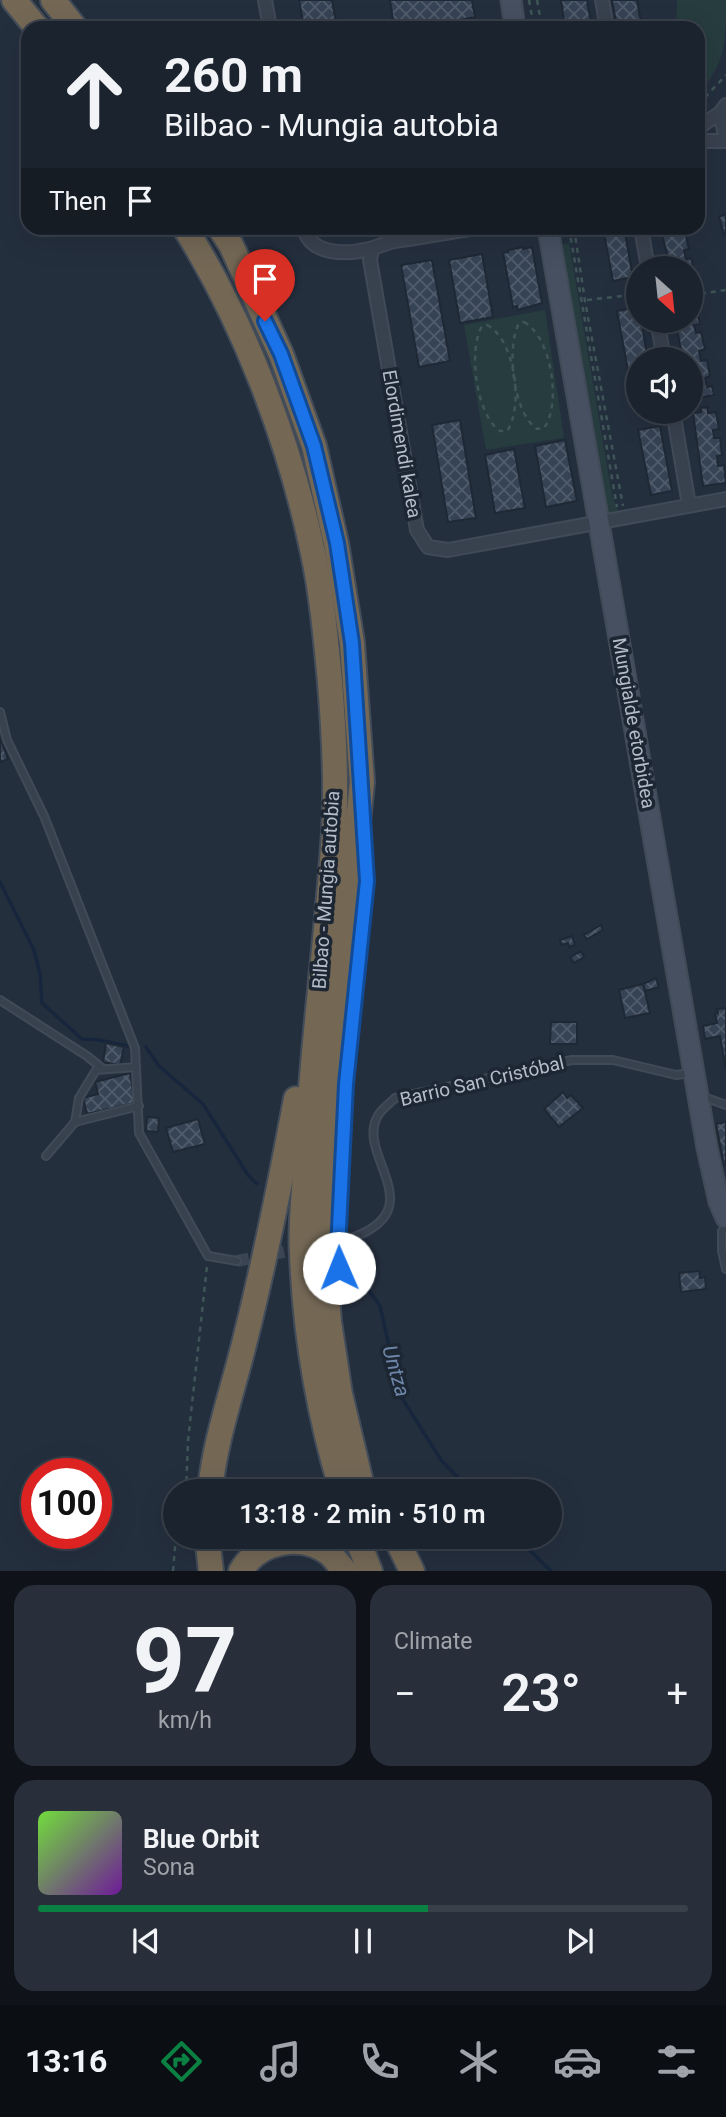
<!DOCTYPE html>
<html lang="en">
<head>
<meta charset="utf-8">
<style>
	:root { --surface:#1b232e; --page:#282f3a; --text:#f1f3f6; --muted:#a0a4aa; --line:#39404a; --accent:#0b8043 }
	body { margin:0; font-family:Roboto,sans-serif; background:var(--page); color:var(--text); height:100vh; display:flex; flex-direction:column; font-size:26px; white-space:nowrap }
	* { box-sizing:border-box; margin:0 }
	p { font-size:23px; color:var(--muted) }
	.icon { flex:none; width:38px; height:38px; fill:none; stroke:currentColor; stroke-width:2; stroke-linecap:round; stroke-linejoin:round }
	.map { position:relative; height:1571px; overflow:hidden }
	.details { display:flex; flex-direction:column; gap:14px; padding:14px; background:#0f1319; flex:1 }
	.details>* { flex:none }
	.top-card { position:absolute; left:21px; top:21px; width:684px; height:214px; border-radius:21px; box-shadow:0 7px 28px #0002,0 0 0 2px var(--line); background:#1b232e; color:var(--text); overflow:hidden }
	.needle { width:46px; rotate:153deg }
	.fabs { position:absolute; left:626px; top:256px; display:grid; gap:14px }
	.fabs a { display:grid; place-items:center; width:77px; height:77px; border-radius:50%; background:var(--surface); box-shadow:0 7px 28px #0002,0 0 0 2px var(--line); font-size:35px }
	.speed { position:absolute; left:21px; top:1458px; display:flex; gap:14px; font-size:35px; font-weight:700; text-align:center }
	.speed>* { display:grid; place-content:center; width:91px; height:91px; border-radius:50%; background:var(--surface); box-shadow:0 7px 28px #0002,0 0 0 2px var(--line); line-height:1 }
	.speed .limit { border:10px solid #d22; background:#fff; color:#111 }
	.pin { position:absolute; display:grid; place-items:center; width:60px; height:60px; color:#fff; margin:-72px -30px; border-radius:50% 50% 50% 0; rotate:-45deg; box-shadow:0 0 7px #0007 }
	.pin .icon { rotate:45deg }
	.me { position:absolute; width:77px; margin:-38px; rotate:359deg; stroke-linejoin:round; filter:drop-shadow(0 0 5px #0008) }
	.turn { display:flex; align-items:center; gap:24px; height:147px; padding:0 28px; font-size:32px }
	.turn .icon { width:91px; height:91px; stroke-width:2.5 }
	.turn b { display:block; font-size:49px; line-height:60px }
	.then { display:flex; align-items:center; height:66px; padding:0 28px; background:#0003; gap:14px; font-size:26px }
	.big { font-size:52px; font-weight:600; line-height:1.1 }
	.details .widget { flex:1; display:flex; flex-direction:column; justify-content:center; gap:10px; min-width:0; padding:0 24px; border-radius:21px; background:var(--page) }
	.details .dial { align-items:center; gap:0 }
	.dial b { font-size:91px; line-height:1 }
	.song { display:flex; align-items:center; gap:21px }
	.cover { width:84px; height:84px; border-radius:10px; background:linear-gradient(135deg,hsl(100 70% 55%),hsl(280 70% 35%)) }
	.played { height:7px; border-radius:4px; background:linear-gradient(90deg,var(--accent) 60%,var(--line) 60%) }
	.keys { display:flex; justify-content:space-around; direction:ltr }
	.heat { display:flex; justify-content:space-between; align-items:center; font-size:38px; direction:ltr }
	.details .tiles { flex:1; display:grid; gap:14px; grid-template-columns:1fr 1fr }
	.widget:last-child { grid-column:span 2 }
	.trip { position:absolute; left:163px; top:1479px; width:399px; height:70px; border-radius:35px; background:var(--surface); box-shadow:0 7px 28px #0002,0 0 0 2px var(--line); font-weight:600; line-height:70px; text-align:center }
	.dock { display:flex; height:112px; justify-content:space-around; align-items:center; background:#0b0e12; color:var(--muted) }
	.dock .icon { width:49px; height:49px }
	.dock .current { color:var(--accent) }
	.dock b { font-size:32px; color:var(--text) }
	.map>svg:first-child { display:block }
	.green { fill:#263c3f }
	.lines { fill:none; stroke-linecap:round; stroke-linejoin:round }
	.stream { stroke:#17263c; stroke-width:3.5 }
	.building { fill:url(#building-cross-hatch); stroke:#1f2835; stroke-width:2 }
	.street-tunnel { stroke:#3a4453; stroke-width:12; stroke-dasharray:12 6; stroke-linecap:butt }
	.lane-casing { stroke:#414a57; stroke-width:10 }
	.street-casing { stroke:#414a57; stroke-width:16 }
	.secondary-casing { stroke:#414a57; stroke-width:23 }
	.highway-casing { stroke:#434c59; stroke-width:28 }
	.path { stroke:#3f5557; stroke-width:2.5; stroke-dasharray:5 5; stroke-linecap:butt }
	.lane { stroke:#38414e; stroke-width:6 }
	.street { stroke:#38414e; stroke-width:12 }
	.secondary { stroke:#465061; stroke-width:19 }
	.highway { stroke:#746855; stroke-width:24 }
	.route-casing { stroke:#114b97; stroke-width:18 }
	.route { stroke:#1a73e8; stroke-width:12 }
	.labels { text-anchor:middle; dominant-baseline:central; stroke-width:7; stroke-linejoin:round; paint-order:stroke }
	.street-label { font-size:19px; fill:#b4bcc9; stroke:#1d2633 }
	.water-label { font-size:21px; font-style:italic; fill:#6d86a8; stroke:#1d2633 }
</style>
</head>
<body>
<div class="map">
<svg width="726" height="1571" viewBox="0 0 726 1571">
	<defs>
		<pattern id="building-cross-hatch" width="8" height="8" patternUnits="userSpaceOnUse" patternTransform="scale(1.75)"><rect width="8" height="8" fill="#364354"/><path d="M0 0l8 8M0 8l8-8" fill="none" stroke="#515c6b"/></pattern>
	</defs>
	<rect width="100%" height="100%" fill="#242f3e"/>
	<g class="green">
		<path d="M677 0H726C726 42 726 63 698 94V28H676Z"/>
		<polygon points="569,243 612,495 617,509 623,513 610,514 604,505 560,245"/>
		<polygon points="545,310 564,438 486,450 464,325"/>
	</g>
	<g class="lines">
		<g class="stream">
			<polyline points="0,882 34,950 40,974 42,1003 82,1039 99,1040 128,1046"/>
			<polyline points="146,1047 159,1066 203,1104 248,1175 257,1184"/>
			<polyline points="359,1277 380,1306 400,1395 441,1460 471,1491"/>
			<polyline points="515,1536 551,1571"/>
		</g>
	</g>
	<g class="building">
		<polygon points="299,0 332,0 337,28 304,28"/>
		<polygon points="390,0 472,0 475,17 419,28 394,28"/>
		<polygon points="561,0 587,0 592,28 565,28"/>
		<polygon points="612,0 637,0 642,28 617,28"/>
		<polygon points="726,214 726,233 724,234 719,217"/>
		<polygon points="352,228 382,228 382,229 353,234"/>
		<polygon points="603,228 624,228 633,277 613,281"/>
		<polygon points="660,228 678,228 679,234 685,232 689,249 684,250 686,259 691,258 696,275 691,276 691,268 671,268"/>
		<polygon points="523,247 523,249 532,247 542,303 518,310 517,306 513,307 503,253 508,252 508,250"/>
		<polygon points="482,254 493,317 460,323 449,260"/>
		<polygon points="432,260 450,361 419,367 401,265"/>
		<polygon points="638,307 639,320 641,320 648,359 639,359 639,411 650,411 636,414 617,311"/>
		<polygon points="696,307 700,324 694,325 696,333 701,332 705,349 699,351 701,361 707,360 710,376 705,378 707,387 712,386 714,395 692,399 691,359 683,359 675,320 691,320 691,308"/>
		<polygon points="708,407 708,413 716,412 719,429 713,430 714,438 720,438 722,455 717,456 718,466 724,465 726,483 703,486 693,413 701,412 701,408"/>
		<polygon points="460,420 476,518 448,522 432,425"/>
		<polygon points="660,426 672,491 651,495 638,430"/>
		<polygon points="565,440 577,501 546,507 535,446"/>
		<polygon points="514,449 525,508 495,513 485,455"/>
		<polygon points="0,738 8,759 0,762"/>
		<polygon points="601,925 603,930 587,939 584,935"/>
		<polygon points="572,936 575,945 569,947 568,943 561,945 560,940"/>
		<polygon points="581,951 584,957 574,963 570,957"/>
		<polygon points="656,978 659,987 645,991 643,984"/>
		<polygon points="643,984 650,1013 625,1018 619,990"/>
		<polygon points="726,1008 726,1070 720,1036 705,1039 703,1026 717,1023 715,1014 718,1013 717,1009"/>
		<polygon points="551,1022 577,1022 577,1044 550,1044"/>
		<polygon points="106,1043 124,1047 120,1065 103,1062"/>
		<polygon points="130,1073 135,1103 87,1114 83,1098 98,1094 95,1082"/>
		<polygon points="563,1092 567,1098 571,1095 583,1108 559,1127 544,1109"/>
		<polygon points="147,1117 159,1118 158,1132 146,1131"/>
		<polygon points="198,1119 205,1144 173,1152 166,1128"/>
		<polygon points="726,1122 726,1165 724,1165 716,1124"/>
		<polygon points="699,1271 700,1278 705,1277 706,1289 681,1292 679,1273"/>
	</g>
	<g class="lines">
		<polyline class="street-tunnel" points="237,1261 349,1239"/>
		<g class="lane-casing">
			<g id="lane">
				<polyline points="0,712 7,740 44,816 135,1048 139,1133 208,1256 237,1261"/>
				<polyline points="0,1000 87,1056 103,1069"/>
				<polyline points="136,1067 96,1070 79,1098 75,1122 139,1106"/>
				<polyline points="701,1096 726,1105"/>
				<polyline points="46,1156 75,1122"/>
				<polyline points="726,1228 722,1231 722,1251 726,1269"/>
				<path d="M349 1239C437 1209 352 1154 379 1114 383 1108 390 1103 395 1098L572 1060H613L676 1075 690 1073"/>
			</g>
		</g>
		<g class="street-casing">
			<g id="street">
				<polyline points="265,0 270,28"/>
				<polyline points="602,0 607,28"/>
				<polyline points="720,113 726,139"/>
				<polyline points="698,128 720,113 726,105"/>
				<polyline points="698,141 726,141"/>
				<path d="M304 228C310 255 346 255 369 249 378 247 385 243 395 241 422 237 449 232 476 228"/>
				<polyline points="641,228 648,268"/>
				<polyline points="372,249 370,260 417,530 428,547 448,550 726,499"/>
				<polyline points="657,320 664,359"/>
				<polyline points="673,411 689,505"/>
			</g>
		</g>
		<g class="secondary-casing">
			<g id="secondary">
				<polyline points="511,0 515,28"/>
				<polyline points="548,228 707,1148 719,1202 726,1218"/>
			</g>
		</g>
		<g class="highway-casing">
			<g id="highway">
				<polyline points="14,0 37,28"/>
				<polyline points="53,0 75,28"/>
				<path d="M185 228C245 324 290 443 313 553 322 595 326 640 330 682 334 732 337 783 334 832 327 943 311 1052 306 1163 304 1193 300 1224 302 1254 305 1334 319 1415 342 1491"/>
				<polyline points="220,228 231,245 281,354 314,446 336,543 352,643 362,782 329,1108 323,1248 329,1322 340,1394 363,1491"/>
				<path d="M210 1491C215 1439 233 1390 245 1340 265 1260 281 1180 296 1099"/>
				<polyline points="207,1536 211,1571"/>
				<polyline points="356,1536 370,1571"/>
				<polyline points="395,1536 412,1571"/>
				<path d="M241 1571C259 1540 302 1533 330 1554 335 1559 340 1566 345 1571"/>
			</g>
		</g>
		<g class="path">
			<polyline points="529,0 534,28"/>
			<polyline points="537,0 542,28"/>
			<polyline points="698,105 726,75"/>
			<polyline points="569,228 617,507"/>
			<polyline points="574,228 585,301 623,506"/>
			<polyline points="691,295 726,290"/>
			<polyline points="587,300 639,294"/>
			<path d="M524 322C551 336 562 404 544 428L537 429C513 413 506 348 519 323Z"/>
			<path d="M487 325C515 339 524 407 507 431H500C476 415 468 350 482 326Z"/>
			<polyline points="186,1491 188,1441 207,1266"/>
			<polyline points="173,1571 176,1536"/>
		</g>
		<use href="#lane" class="lane"/>
		<use href="#street" class="street"/>
		<use href="#secondary" class="secondary"/>
		<use href="#highway" class="highway"/>
	</g>
	<g class="lines">
		<g class="route-casing">
			<polyline id="route" points="265,321 281,354 314,446 337,543 352,643 367,881 346,1084 338,1249 339,1268"/>
		</g>
		<use href="#route" class="route"/>
	</g>
	<g class="labels">
		<g class="street-label">
			<text transform="translate(402 444) rotate(80)">Elordimendi kalea</text>
			<text transform="translate(634 723) rotate(80)">Mungialde etorbidea</text>
			<text transform="translate(326 890) rotate(-86)">Bilbao - Mungia autobia</text>
			<text transform="translate(482 1081) rotate(-13)">Barrio San Cristóbal</text>
		</g>
		<g class="water-label">
			<text transform="translate(396 1371) rotate(74)">Untza</text>
		</g>
	</g>
</svg>
<div class="fabs">
<a><svg class="needle" viewBox="-14 -14 28 28"><path d="M0-13l5 13h-10z" fill="#e53935"/><path d="M0 13l5-13h-10z" fill="#a0a4aa"/></svg></a>
<a><svg class="icon" aria-label="sound" viewBox="0 0 24 24"><path d="M4 9h4l5-4v14l-5-4H4zM17 9q2 3 0 6"/></svg></a>
</div>
<div class="speed"><div class="limit">100</div></div>
<div class="pin" style="left:265px;top:321px;background:#d93025"><svg class="icon" aria-label="arrive" viewBox="0 0 24 24"><path d="M6 21V4h12l-3 4 3 4H6"/></svg></div>
<svg class="me" style="left:339px;top:1268px" viewBox="-20 -20 40 40"><circle r="19" fill="#fff"/><path d="M0-13L10 11 0 6-10 11z" fill="#1a73e8"/></svg>
<div class="trip">13:18 · 2 min · 510 m</div>
<div class="top-card">
<div class="turn"><svg class="icon" aria-label="ahead" viewBox="0 0 24 24"><path d="M12 20V5M6 11l6-6 6 6"/></svg><div><b>260 m</b>Bilbao - Mungia autobia</div></div>
<div class="then">Then<svg class="icon" aria-label="arrive" viewBox="0 0 24 24"><path d="M6 21V4h12l-3 4 3 4H6"/></svg></div>
</div>
</div>
<section class="details">
<div class="tiles">
<div class="widget dial"><b>97</b><p>km/h</p></div>
<div class="widget"><p>Climate</p>
<div class="heat"><a>−</a><b class="big">23°</b><a>+</a></div>
</div>
<div class="widget">
<div class="song"><i class="cover"></i><div><b>Blue Orbit</b><p>Sona</p></div></div>
<div class="played"></div>
<div class="keys"><svg class="icon" aria-label="previous" viewBox="0 0 24 24"><path d="M18 5L8 12l10 7zM5 5v14"/></svg><svg class="icon" aria-label="pause" viewBox="0 0 24 24"><path d="M8 5v14M16 5v14"/></svg><svg class="icon" aria-label="next" viewBox="0 0 24 24"><path d="M6 5l10 7-10 7zM19 5v14"/></svg></div>
</div>
</div>
</section>
<nav class="dock">
<b>13:16</b>
<svg class="icon current" aria-label="directions" viewBox="0 0 24 24"><path d="M12 3l9 9-9 9-9-9zM9 14v-3h6M13 9l2 2-2 2"/></svg>
<svg class="icon" aria-label="music" viewBox="0 0 24 24"><path d="M9 18V5l10-2v13"/><circle cx="6" cy="18" r="3"/><circle cx="16" cy="16" r="3"/></svg>
<svg class="icon" aria-label="phone" viewBox="0 0 24 24"><path d="M5 4h4l2 5-3 2q2 4 5 5l2-3 5 2v4C11 20 4 13 5 4z"/></svg>
<svg class="icon" aria-label="climate" viewBox="0 0 24 24"><path d="M12 3v18M4 7l16 10M4 17L20 7"/></svg>
<svg class="icon" aria-label="car" viewBox="0 0 24 24"><path d="M5 17H2v-5l4-1 3-4h7l3 4 3 1v5h-3M9 17h6M6 11h13"/><circle cx="7" cy="17" r="2"/><circle cx="17" cy="17" r="2"/></svg>
<svg class="icon" aria-label="filters" viewBox="0 0 24 24"><path d="M4 7h16M4 17h16"/><circle cx="9" cy="7" r="2"/><circle cx="15" cy="17" r="2"/></svg>
</nav>
</body>
</html>
